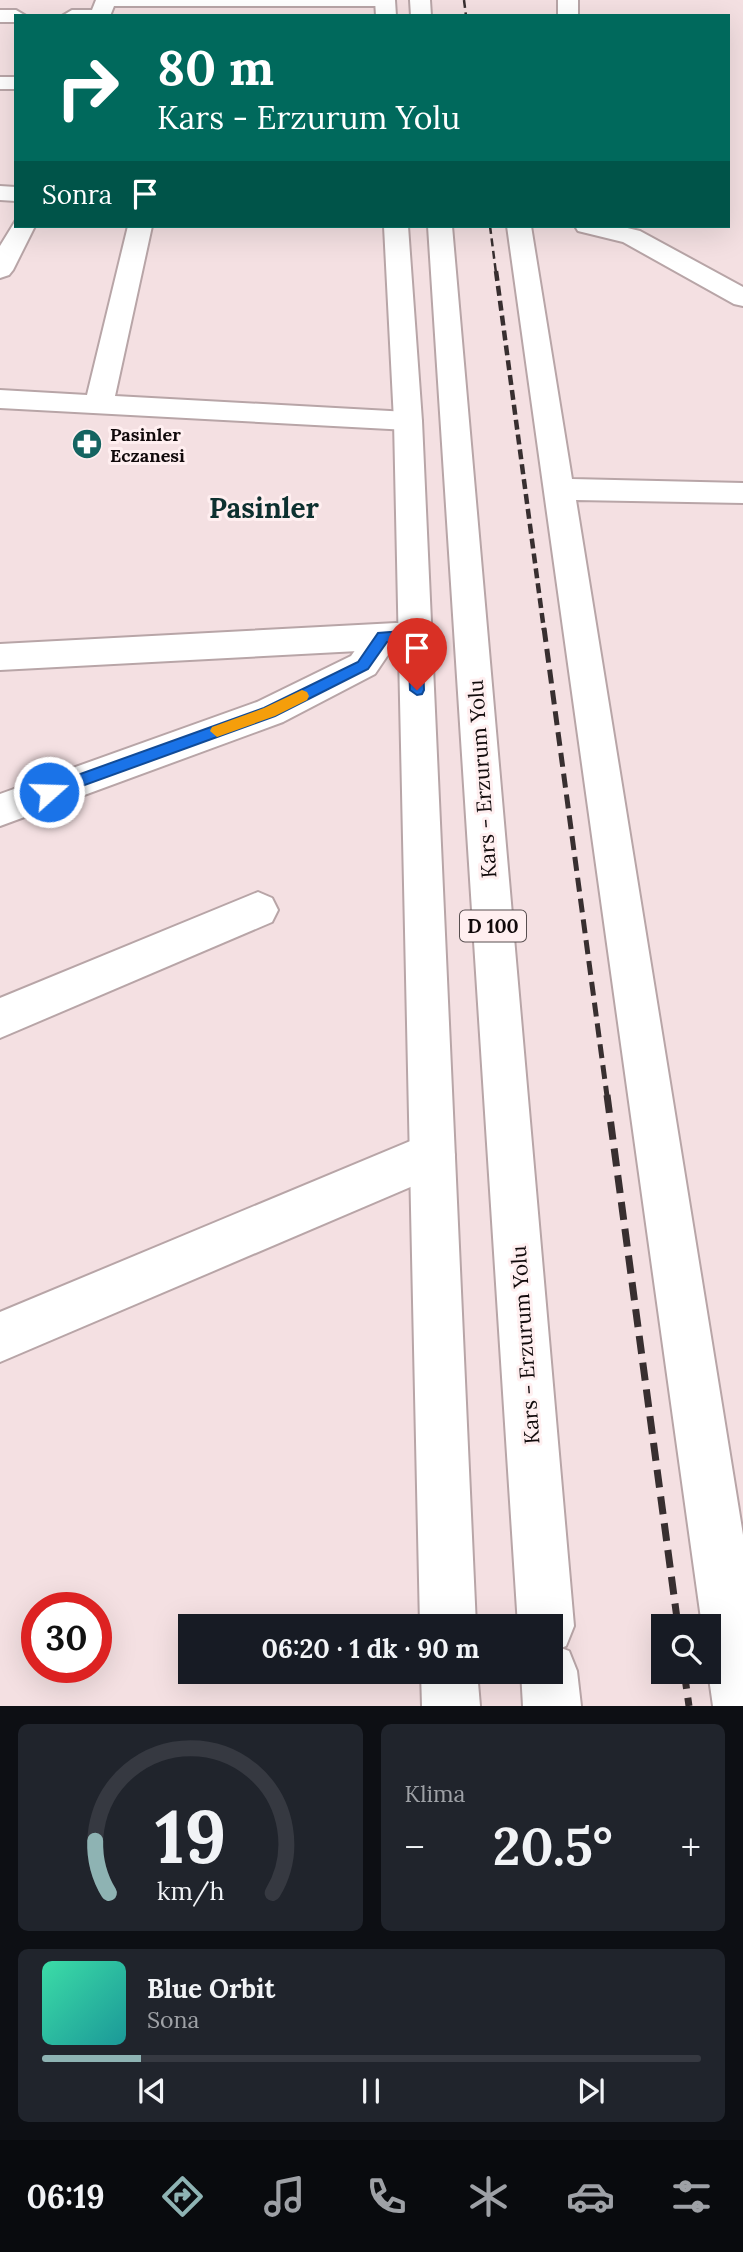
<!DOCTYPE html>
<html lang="tr">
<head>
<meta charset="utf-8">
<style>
	:root { --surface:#171b24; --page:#20242c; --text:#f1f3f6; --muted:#9ea1a6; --line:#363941; --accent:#8eb3b3 }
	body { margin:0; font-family:Lora,serif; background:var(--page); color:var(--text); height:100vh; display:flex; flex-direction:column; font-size:26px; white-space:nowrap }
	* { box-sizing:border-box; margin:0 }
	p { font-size:23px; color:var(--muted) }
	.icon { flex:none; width:38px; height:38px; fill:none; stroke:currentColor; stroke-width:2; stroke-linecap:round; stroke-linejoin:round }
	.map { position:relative; height:1706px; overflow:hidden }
	.details { display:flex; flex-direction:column; gap:18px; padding:18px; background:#0d0f14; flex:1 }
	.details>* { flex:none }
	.hud { position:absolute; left:14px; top:14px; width:716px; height:214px; border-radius:0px; box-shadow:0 7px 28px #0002; background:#00695c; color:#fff; overflow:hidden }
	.controls { position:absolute; left:651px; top:1614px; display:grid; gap:14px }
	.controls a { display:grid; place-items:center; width:70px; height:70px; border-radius:0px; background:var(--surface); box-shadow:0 7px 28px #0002; font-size:35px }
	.speed { position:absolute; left:21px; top:1592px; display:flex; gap:14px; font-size:35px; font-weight:700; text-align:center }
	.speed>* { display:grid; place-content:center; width:91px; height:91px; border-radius:50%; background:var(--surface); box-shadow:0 7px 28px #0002; line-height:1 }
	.speed .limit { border:10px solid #d22; background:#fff; color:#111 }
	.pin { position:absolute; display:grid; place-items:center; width:60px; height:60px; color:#fff; margin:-72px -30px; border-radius:50% 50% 50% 0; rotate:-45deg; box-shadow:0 0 7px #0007 }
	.pin .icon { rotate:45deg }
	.me { position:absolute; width:77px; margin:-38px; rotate:70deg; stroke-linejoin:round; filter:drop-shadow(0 0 5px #0008) }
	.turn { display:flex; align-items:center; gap:24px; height:147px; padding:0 28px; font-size:32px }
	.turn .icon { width:91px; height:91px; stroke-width:2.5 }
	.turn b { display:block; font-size:49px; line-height:60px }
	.then { display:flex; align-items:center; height:66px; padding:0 28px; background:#0003; gap:14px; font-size:26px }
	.big { font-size:52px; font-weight:800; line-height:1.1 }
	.details .tile { flex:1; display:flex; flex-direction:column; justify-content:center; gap:10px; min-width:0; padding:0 24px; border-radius:10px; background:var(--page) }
	.details .dial { align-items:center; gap:0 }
	.dial svg { height:182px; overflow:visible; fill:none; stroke:var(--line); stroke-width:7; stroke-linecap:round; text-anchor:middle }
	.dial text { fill:var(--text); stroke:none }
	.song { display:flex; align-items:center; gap:21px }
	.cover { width:84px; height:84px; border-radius:10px; background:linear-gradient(135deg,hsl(160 70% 55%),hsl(180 70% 35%)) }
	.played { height:7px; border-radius:4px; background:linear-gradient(90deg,var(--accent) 15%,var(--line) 15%) }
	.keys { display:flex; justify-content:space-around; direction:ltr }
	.heat { display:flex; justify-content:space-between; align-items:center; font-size:38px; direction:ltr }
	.details .tiles { flex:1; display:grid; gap:18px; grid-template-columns:1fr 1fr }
	.tile:last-child { grid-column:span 2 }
	.trip { position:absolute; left:178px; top:1614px; width:385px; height:70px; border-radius:0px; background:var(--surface); box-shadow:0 7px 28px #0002; font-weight:800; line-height:70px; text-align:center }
	.dock { display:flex; height:112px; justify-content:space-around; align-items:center; background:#090b0e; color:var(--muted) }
	.dock .icon { width:49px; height:49px }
	.dock .current { color:var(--accent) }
	.dock b { font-size:32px; color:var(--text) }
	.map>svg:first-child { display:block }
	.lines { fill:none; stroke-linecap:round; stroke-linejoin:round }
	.street-casing { stroke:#b8a5a7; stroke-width:4 }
	.secondary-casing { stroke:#b8a5a7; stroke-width:4 }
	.highway-casing { stroke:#b8a5a7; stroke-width:4 }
	.street { fill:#fff; fill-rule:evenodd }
	.secondary { fill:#fff; fill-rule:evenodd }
	.highway { fill:#fff; fill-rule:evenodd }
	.rail-far3 { stroke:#382f30; stroke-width:2.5; stroke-dasharray:8 4.5; stroke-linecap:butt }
	.rail-far2 { stroke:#382f30; stroke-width:4.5; stroke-dasharray:10 5; stroke-linecap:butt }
	.rail-far1 { stroke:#382f30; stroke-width:5; stroke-dasharray:14 7; stroke-linecap:butt }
	.rail { stroke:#382f30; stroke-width:7; stroke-dasharray:18 9; stroke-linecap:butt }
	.route { fill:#1a73e8; stroke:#114b97; stroke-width:2 }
	.slow { fill:#f59e0b }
	.labels { text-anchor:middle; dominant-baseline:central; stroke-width:6; stroke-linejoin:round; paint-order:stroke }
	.far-poi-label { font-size:18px; font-weight:bold; fill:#110a0b; stroke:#ffeff0; text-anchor:start }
	.shield { fill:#ffeff0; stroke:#584f50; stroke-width:2 }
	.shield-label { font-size:19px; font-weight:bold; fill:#110a0b }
	.street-label { font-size:21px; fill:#110a0b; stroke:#ffeff0 }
	.district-label { font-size:28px; font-weight:bold; fill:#0d302f; stroke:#ffeff0 }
</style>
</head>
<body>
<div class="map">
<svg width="743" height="1706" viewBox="0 0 743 1706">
	<rect width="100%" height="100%" fill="#f4e0e2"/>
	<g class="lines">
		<g class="street-casing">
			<g id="street">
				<polygon points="96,0 395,0 385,6 114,6 110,16 62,16 72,10 92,10"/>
				<rect x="558" y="0" width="20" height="16"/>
				<polygon points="0,10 16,10 26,16 16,16 16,22 0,22"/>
				<rect x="0" y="77" width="16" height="12"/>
				<polygon points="16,220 16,226 35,226 13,270 9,275 0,278 0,246"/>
				<polygon points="128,226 152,226 115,396 408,412 418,414 422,421 418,428 408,430 0,408 0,390 87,395"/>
				<polygon points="507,226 531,226 572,479 743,483 743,503 576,500 743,1535 743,1706 713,1706 708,1671 709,1626 702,1626"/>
				<polygon points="383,624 395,628 400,637 375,674 283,722 0,826 0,794 257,702 351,656 371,628"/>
				<polygon points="258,892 272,898 278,910 272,922 0,1038 0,998"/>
				<polygon points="432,1132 448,1139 455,1155 448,1171 0,1362 0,1312"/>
			</g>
		</g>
		<g class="secondary-casing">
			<g id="secondary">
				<polygon points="0,186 16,187 16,201 0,200"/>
				<polygon points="575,226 619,226 640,231 743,287 743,306 734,304 623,242 578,231"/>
				<polygon points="415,622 427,626 432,635 427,644 415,648 0,670 0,644"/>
			</g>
		</g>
		<g class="highway-casing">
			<g id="highway">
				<polygon points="375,0 395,0 396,16 376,16"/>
				<polygon points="410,0 430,0 431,16 411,16"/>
				<polygon points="384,226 408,226 422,421 476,1626 420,1626 394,421"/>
				<polygon points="428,226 452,226 574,1626 566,1646 561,1648 569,1651 577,1671 581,1706 523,1706 521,1671 551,1671 551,1626 518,1626"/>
				<polygon points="421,1671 477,1671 480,1706 422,1706"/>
			</g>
		</g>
		<use href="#street" class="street"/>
		<use href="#secondary" class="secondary"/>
		<use href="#highway" class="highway"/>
		<g class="rail-far3">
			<polyline points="464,0 466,16"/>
			<polyline points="490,226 496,273"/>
		</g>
		<polyline class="rail-far2" points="496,271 544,630"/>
		<polyline class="rail-far1" points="544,628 607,1096"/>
		<g class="rail">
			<polyline points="607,1095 678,1626"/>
			<polyline points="684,1671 689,1706"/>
		</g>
	</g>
	<polygon class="route" points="415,630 422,635 424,690 422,694 417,695 410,690 408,641 387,642 368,669 275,716 49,798 41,792 44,787 264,708 358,662 378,633"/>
	<polygon class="slow" points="302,690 307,692 309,696 307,700 275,716 217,737 210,731 212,727 264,708"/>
	<defs>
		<g id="pharmacy-disc" transform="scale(1.575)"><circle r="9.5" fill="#156461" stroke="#ffeff0"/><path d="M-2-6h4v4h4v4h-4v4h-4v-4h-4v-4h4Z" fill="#fff"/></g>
	</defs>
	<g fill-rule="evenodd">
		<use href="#pharmacy-disc" x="87" y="444"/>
	</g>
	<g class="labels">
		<g class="far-poi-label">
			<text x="110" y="434">Pasinler<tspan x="110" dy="21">Eczanesi</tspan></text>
		</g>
		<rect class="shield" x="460" y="910.5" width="66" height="31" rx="5"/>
		<g class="shield-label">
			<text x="493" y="926">D 100</text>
		</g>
		<g class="street-label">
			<text transform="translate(482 779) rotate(-94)">Kars - Erzurum Yolu</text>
			<text transform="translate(525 1345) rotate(-94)">Kars - Erzurum Yolu</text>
		</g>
		<g class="district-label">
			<text x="264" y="508">Pasinler</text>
		</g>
	</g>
</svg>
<div class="controls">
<a><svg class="icon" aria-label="search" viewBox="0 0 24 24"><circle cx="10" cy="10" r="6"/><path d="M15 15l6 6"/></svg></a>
</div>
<div class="speed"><div class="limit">30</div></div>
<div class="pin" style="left:417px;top:690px;background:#d93025"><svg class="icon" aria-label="arrive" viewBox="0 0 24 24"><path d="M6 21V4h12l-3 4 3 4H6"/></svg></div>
<svg class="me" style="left:49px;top:792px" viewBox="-20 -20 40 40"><circle r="17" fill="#1a73e8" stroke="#fff" stroke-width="3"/><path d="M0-11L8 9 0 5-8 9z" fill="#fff"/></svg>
<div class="trip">06:20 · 1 dk · 90 m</div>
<div class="hud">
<div class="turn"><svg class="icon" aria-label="right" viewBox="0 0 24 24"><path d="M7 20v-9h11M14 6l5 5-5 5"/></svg><div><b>80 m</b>Kars - Erzurum Yolu</div></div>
<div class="then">Sonra<svg class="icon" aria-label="arrive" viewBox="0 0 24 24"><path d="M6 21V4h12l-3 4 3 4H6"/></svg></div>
</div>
</div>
<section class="details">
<div class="tiles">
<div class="tile dial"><svg viewBox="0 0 100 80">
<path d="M14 69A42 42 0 1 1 86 69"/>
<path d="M14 69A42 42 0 0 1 8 46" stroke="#8eb3b3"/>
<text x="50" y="56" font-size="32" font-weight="700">19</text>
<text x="50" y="72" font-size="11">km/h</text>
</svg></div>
<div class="tile"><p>Klima</p>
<div class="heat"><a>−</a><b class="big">20.5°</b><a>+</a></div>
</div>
<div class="tile">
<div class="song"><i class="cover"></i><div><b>Blue Orbit</b><p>Sona</p></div></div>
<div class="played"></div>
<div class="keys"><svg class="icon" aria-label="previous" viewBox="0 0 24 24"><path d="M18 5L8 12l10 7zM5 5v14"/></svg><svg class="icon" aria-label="pause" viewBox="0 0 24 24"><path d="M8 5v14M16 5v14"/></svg><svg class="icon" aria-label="next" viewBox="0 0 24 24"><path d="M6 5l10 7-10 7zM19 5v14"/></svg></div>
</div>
</div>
</section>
<nav class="dock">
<b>06:19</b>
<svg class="icon current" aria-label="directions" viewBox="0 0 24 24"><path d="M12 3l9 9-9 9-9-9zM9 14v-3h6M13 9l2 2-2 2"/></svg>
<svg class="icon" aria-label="music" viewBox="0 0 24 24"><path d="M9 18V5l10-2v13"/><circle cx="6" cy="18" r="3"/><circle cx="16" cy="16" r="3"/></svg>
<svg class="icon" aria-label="phone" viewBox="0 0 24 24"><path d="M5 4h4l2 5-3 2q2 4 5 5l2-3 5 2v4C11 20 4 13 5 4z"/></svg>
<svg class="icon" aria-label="climate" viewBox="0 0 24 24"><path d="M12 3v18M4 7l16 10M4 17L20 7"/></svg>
<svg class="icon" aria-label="car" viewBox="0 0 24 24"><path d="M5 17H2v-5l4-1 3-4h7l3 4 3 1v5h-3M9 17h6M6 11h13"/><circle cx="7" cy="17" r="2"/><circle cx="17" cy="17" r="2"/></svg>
<svg class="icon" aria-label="filters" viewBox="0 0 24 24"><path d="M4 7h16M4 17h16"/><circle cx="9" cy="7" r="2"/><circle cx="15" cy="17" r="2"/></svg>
</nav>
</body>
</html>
